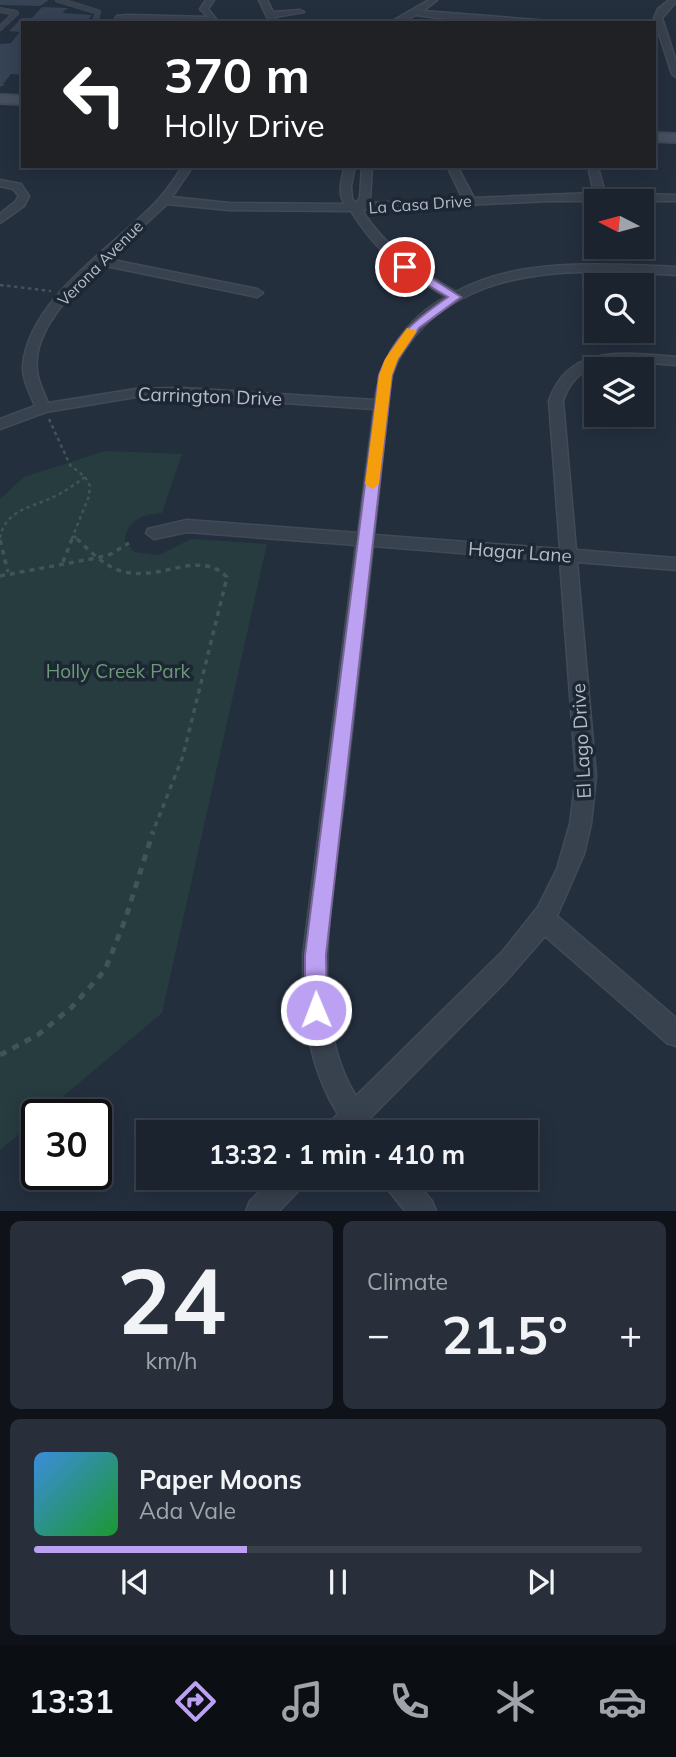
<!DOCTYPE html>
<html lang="en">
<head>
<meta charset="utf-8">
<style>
	:root { --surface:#1b232e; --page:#282f3a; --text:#f1f3f6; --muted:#a0a4aa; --line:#39404a; --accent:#bca0f2 }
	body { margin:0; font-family:Mulish,sans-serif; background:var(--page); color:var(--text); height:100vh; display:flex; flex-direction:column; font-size:26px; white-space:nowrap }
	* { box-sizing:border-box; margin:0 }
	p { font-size:23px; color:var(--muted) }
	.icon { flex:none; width:38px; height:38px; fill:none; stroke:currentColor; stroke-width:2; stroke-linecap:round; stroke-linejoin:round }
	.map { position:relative; height:1211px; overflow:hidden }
	.panel { display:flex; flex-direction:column; gap:10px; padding:10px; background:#0f1319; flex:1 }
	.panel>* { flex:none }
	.banner { position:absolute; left:21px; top:21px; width:635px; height:147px; border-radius:0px; box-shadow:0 4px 18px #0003,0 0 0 2px var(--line); background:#202124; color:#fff; overflow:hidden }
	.needle { width:46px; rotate:276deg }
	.fabs { position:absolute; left:584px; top:189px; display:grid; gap:14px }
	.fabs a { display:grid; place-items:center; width:70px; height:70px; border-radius:0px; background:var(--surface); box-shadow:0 4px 18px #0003,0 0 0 2px var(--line); font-size:35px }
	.speed { position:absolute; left:21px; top:1099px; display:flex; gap:14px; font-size:35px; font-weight:700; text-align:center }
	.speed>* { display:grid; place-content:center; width:91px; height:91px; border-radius:50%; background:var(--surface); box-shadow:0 4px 18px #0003,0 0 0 2px var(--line); line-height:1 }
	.speed .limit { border:4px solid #111; border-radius:10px; background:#fff; color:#111 }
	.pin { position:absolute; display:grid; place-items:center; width:60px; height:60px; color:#fff; margin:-30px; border:4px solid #fff; border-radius:50%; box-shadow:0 2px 7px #0007 }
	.me { position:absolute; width:77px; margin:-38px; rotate:359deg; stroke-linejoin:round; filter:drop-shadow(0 0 5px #0008) }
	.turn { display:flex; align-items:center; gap:24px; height:147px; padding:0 28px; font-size:32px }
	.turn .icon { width:91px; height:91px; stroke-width:2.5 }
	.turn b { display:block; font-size:49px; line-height:60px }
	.big { font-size:52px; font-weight:700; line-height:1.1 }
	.panel .widget { flex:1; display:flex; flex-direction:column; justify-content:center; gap:10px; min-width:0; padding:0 24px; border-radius:10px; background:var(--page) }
	.panel .dial { align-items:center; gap:0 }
	.dial b { font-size:91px; line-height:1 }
	.song { display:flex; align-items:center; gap:21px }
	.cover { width:84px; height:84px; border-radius:10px; background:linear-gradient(135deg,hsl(210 70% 55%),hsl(130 70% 35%)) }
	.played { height:7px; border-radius:4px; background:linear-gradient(90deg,var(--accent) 35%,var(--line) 35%) }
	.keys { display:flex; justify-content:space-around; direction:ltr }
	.heat { display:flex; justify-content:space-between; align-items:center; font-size:38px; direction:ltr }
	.panel .tiles { flex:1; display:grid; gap:10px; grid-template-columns:1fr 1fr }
	.widget:last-child { grid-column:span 2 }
	.trip { position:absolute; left:136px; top:1120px; width:402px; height:70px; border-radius:0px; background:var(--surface); box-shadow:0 4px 18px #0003,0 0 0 2px var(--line); font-weight:700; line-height:70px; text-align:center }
	.tabs { display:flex; height:112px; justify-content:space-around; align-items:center; background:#0b0e12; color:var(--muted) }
	.tabs .icon { width:49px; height:49px }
	.tabs .on { color:var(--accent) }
	.tabs b { font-size:32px; color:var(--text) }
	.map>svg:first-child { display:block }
	.green { fill:#263c3f }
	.building { fill:#364354 }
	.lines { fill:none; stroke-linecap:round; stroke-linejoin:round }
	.service-casing { stroke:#414a57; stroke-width:6 }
	.minor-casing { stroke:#414a57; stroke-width:3 }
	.secondary-casing { stroke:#414a57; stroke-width:4 }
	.path-far2 { stroke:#3f5557; stroke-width:2.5; stroke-dasharray:3.5 3.5; stroke-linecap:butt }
	.path-far1 { stroke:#3f5557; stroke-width:3.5; stroke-dasharray:5 5; stroke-linecap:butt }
	.path { stroke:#3f5557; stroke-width:5; stroke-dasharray:7 7; stroke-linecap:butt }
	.service { stroke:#38414e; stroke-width:4.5 }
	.minor { fill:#38414e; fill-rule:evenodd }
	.secondary { fill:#465061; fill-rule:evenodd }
	.route { fill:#bca0f2; stroke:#7a689d; stroke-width:2 }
	.slow { fill:#f59e0b }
	.labels { text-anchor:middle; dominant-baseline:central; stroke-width:7; stroke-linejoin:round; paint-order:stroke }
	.far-street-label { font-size:16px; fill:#b4bcc9; stroke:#1d2633 }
	.street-label { font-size:19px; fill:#b4bcc9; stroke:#1d2633 }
	.park-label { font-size:19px; fill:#6b9a76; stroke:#1d2633 }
</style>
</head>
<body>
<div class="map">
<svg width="676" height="1211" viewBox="0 0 676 1211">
	<rect width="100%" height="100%" fill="#242f3e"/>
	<path class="green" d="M105 451 182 454 162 513C144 514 126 520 125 541L134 552 159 555 191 539 267 544 162 1013 41 1115H37V1119L0 1150V499L24 477Z"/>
	<g class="building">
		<polygon points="0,0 49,0 40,6 0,5"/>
		<polygon points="42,7 68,8 62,13 92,15 85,23 23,23 23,75 11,74 3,84 6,84 0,87 0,44 11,43 20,32 9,31 22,18 32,18"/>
	</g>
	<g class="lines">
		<g class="service-casing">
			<g id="service">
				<polyline points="58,0 98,12 95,23"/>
				<polyline points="0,10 16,13 0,28"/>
			</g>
		</g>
		<g class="minor-casing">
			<g id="minor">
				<polygon points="206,0 214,0 208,9 219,23 127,19 113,23 117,16 127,15 208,17 200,9"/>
				<polygon points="259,0 267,0 273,12 300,10 304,12 275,17 278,23 270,23"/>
				<polygon points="429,0 437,0 423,11 564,22 455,20 416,15 400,23 389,23"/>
				<polygon points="669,0 676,0 676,2 662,18 676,61 676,77 672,74 654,18 658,9"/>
				<path d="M183 166H193L172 197 229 203 345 204C337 194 342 178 345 166H355L351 186 352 199 356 203 360 198 362 166H372L370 199 367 203 463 199 447 166H457L474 198 594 193 589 171 594 168 599 171 605 193 676 195V201H548L362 210C386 248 417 269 456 292 517 257 608 264 676 267V275C591 270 488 262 423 327 411 339 397 358 392 376 388 390 388 408 386 423 382 460 378 497 374 535L560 549 549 401C568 343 626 353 676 357V365C633 362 579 350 563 401L576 550 676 558V570L577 562 596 776 591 824 584 854 557 916 676 1018V1046L667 1043 545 936 506 981 370 1118 377 1132H325L329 1123 338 1114C307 1064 303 1012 303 955L356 545 187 532 154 539 146 533 148 529 187 520 358 533 374 409 182 396 136 397 46 412 0 429V419L35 406C30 393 22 379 23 365 30 297 114 247 157 201 167 191 175 178 183 166ZM167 204 229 210 351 211C377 253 404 272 446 297 407 318 381 356 375 400L182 388 136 389 48 403C44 393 38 382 37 371 32 329 74 291 101 265L257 297 263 293 257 289 108 259ZM373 546 560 561 576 776 570 824 557 869 538 907 503 951 356 1096C304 1015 336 876 346 784 355 705 364 625 373 546Z"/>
				<polygon points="0,180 21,184 29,196 24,206 0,223 0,214 15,202 19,196 13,189 0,186"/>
				<polygon points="274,1178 306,1178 302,1187 279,1211 246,1211 250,1201"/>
				<polygon points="382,1178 412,1178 432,1201 436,1211 405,1211 386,1187"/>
			</g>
		</g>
		<g class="secondary-casing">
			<g id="secondary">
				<polygon points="0,95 23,96 23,104 0,103"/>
				<polygon points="654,133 676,134 676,142 654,141"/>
			</g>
		</g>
		<g class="path-far2">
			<polyline points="0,285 51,291"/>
			<polyline points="49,419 70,465 85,477 90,486 89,496 71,541"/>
			<polyline points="74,536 79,541"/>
			<path d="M0 538C5 511 29 508 51 498 63 493 74 485 85 477"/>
		</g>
		<g class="path-far1">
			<path d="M77 539C90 551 104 566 121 571 160 583 198 548 227 577L183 756 152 834"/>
			<polyline points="0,540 8,572"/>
			<polyline points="63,562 72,539"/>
			<polyline points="0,576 96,558 111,554 129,543"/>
		</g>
		<polyline class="path" points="0,1055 39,1034 72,1007 105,970 125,920 153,832"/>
		<use href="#service" class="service"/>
		<use href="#minor" class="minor"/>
		<use href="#secondary" class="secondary"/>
	</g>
	<path class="route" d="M401 264H409L461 297 419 328 398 359 392 375 326 955 327 1010 324 1018 316 1021 308 1018 305 1010V955L379 375C394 336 415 320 448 297L401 269Z"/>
	<polygon class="slow" points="407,328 417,331 398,359 392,375 379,484 372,489 365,484 379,375 385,359"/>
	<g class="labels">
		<g class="far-street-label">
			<text transform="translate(420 204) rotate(-4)">La Casa Drive</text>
			<text transform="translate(100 263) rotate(-45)">Verona Avenue</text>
		</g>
		<g class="street-label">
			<text transform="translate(210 396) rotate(2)">Carrington Drive</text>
			<text transform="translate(520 552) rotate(4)">Hagar Lane</text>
			<text transform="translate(581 741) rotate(-93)">El Lago Drive</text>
		</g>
		<g class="park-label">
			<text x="118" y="671">Holly Creek Park</text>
		</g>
	</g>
</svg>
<div class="fabs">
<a><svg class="needle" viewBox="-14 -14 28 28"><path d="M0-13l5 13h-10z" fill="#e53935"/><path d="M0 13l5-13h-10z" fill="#a0a4aa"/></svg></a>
<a><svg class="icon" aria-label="search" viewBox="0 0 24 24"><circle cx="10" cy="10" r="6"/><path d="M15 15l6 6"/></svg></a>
<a><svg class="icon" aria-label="layers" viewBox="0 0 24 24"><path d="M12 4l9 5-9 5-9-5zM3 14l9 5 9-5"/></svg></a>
</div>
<div class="speed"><div class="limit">30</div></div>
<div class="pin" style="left:405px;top:267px;background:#d93025"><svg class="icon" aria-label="arrive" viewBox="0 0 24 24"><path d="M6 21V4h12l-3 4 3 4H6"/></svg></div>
<svg class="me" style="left:316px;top:1010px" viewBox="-20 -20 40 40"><circle r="17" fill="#bca0f2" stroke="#fff" stroke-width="3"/><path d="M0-11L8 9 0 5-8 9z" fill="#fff"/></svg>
<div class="trip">13:32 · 1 min · 410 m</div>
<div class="banner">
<div class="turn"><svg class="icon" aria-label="left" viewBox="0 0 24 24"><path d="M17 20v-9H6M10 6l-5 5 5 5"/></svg><div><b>370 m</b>Holly Drive</div></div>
</div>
</div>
<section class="panel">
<div class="tiles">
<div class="widget dial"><b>24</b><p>km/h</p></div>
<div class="widget"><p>Climate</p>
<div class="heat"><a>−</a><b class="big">21.5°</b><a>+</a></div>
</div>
<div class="widget">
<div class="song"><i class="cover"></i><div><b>Paper Moons</b><p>Ada Vale</p></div></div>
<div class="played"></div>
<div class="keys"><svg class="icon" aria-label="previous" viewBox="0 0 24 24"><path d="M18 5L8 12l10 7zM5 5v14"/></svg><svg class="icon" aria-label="pause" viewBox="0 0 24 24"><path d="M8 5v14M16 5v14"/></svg><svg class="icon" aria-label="next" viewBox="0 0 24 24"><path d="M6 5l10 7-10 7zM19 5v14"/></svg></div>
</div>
</div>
</section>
<nav class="tabs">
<b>13:31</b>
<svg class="icon on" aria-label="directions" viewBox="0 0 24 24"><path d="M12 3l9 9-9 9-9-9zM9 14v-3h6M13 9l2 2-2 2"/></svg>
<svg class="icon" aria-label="music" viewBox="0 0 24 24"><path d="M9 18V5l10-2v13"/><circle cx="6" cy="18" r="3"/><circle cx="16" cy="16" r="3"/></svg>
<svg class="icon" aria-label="phone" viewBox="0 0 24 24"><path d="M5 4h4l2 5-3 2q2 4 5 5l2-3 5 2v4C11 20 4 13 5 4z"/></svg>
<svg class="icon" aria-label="climate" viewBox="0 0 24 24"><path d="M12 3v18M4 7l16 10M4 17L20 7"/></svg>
<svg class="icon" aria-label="car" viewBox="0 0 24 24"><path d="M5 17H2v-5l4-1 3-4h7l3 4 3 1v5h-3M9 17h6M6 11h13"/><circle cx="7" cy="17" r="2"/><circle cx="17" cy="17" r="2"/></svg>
</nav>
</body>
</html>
